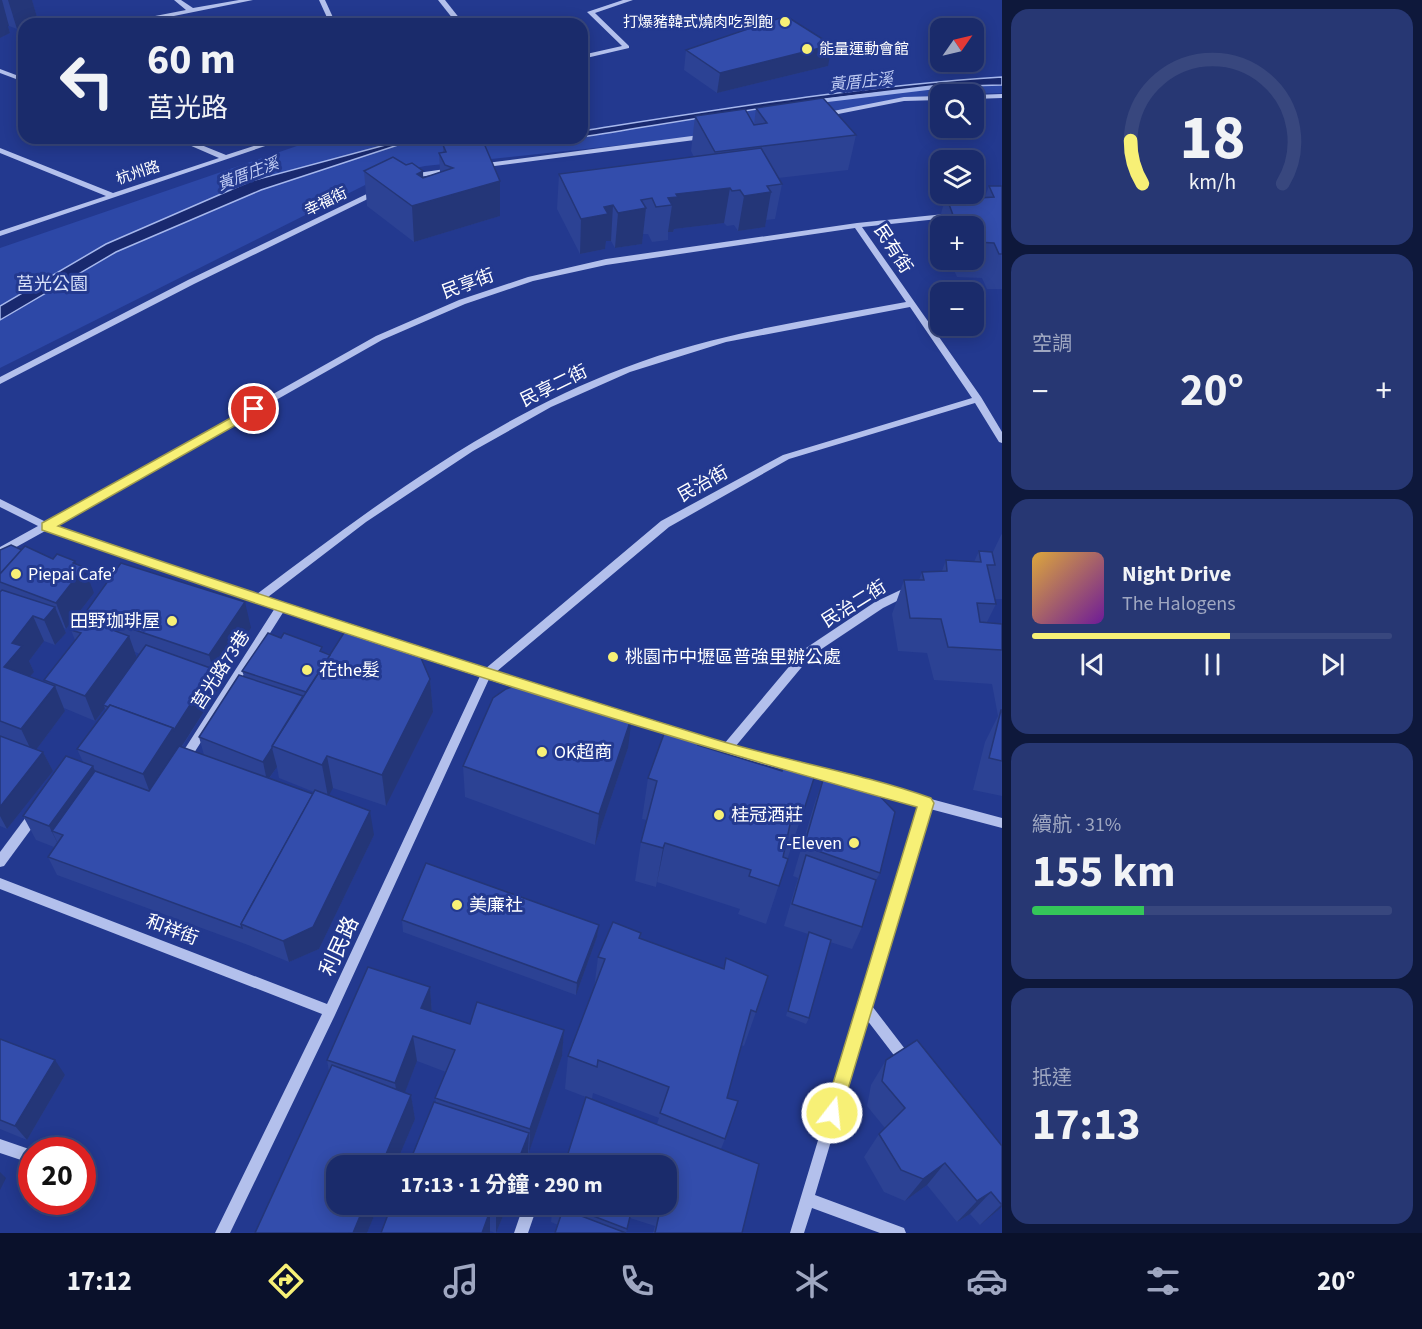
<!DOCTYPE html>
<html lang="zh-TW">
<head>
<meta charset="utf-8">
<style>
	:root { --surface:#1a2b6b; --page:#273773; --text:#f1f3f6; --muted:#9fa7c1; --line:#38477e; --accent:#f7f076 }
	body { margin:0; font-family:"Source Sans 3","Noto Sans TC",sans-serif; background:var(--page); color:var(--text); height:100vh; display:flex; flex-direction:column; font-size:22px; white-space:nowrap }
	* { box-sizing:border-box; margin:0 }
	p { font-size:20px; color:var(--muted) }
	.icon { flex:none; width:33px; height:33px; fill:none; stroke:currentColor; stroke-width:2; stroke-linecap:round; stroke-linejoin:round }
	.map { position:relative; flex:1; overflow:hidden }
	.drawer { display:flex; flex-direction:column; gap:9px; padding:9px; background:#0e183b; width:420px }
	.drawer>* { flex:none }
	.guide { position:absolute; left:18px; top:18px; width:570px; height:126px; border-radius:18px; box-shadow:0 3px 15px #0003,0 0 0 2px var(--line); background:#1a2b6b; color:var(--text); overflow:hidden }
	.needle { width:39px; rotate:56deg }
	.fabs { position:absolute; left:930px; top:18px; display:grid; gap:12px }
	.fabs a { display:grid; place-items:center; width:54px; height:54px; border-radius:12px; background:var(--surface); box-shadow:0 3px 15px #0003,0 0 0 2px var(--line); font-size:30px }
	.speed { position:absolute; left:18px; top:1137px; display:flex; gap:12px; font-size:30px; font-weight:700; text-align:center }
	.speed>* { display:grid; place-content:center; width:78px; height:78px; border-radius:50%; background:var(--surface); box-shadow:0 3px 15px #0003,0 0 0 2px var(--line); line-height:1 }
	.speed .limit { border:9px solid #d22; background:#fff; color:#111 }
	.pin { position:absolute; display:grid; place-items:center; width:51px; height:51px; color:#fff; margin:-26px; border:3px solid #fff; border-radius:50%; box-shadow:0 2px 6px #0007 }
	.me { position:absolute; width:66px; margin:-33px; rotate:16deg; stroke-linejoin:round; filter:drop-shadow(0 0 4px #0008) }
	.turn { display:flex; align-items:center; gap:21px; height:126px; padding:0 30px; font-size:27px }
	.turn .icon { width:78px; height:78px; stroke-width:2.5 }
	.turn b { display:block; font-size:42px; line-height:51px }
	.big { font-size:45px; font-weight:700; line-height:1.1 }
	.drawer .card { flex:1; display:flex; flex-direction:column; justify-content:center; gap:9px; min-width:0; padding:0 21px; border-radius:18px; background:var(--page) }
	.drawer .dial { align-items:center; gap:0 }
	.dial svg { height:156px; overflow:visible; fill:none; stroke:var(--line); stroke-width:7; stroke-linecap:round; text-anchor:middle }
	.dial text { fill:var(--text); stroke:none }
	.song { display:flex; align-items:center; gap:18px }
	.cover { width:72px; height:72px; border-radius:9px; background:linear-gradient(135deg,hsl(40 70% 55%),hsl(280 70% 35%)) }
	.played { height:6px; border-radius:3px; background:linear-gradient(90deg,var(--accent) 55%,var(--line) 55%) }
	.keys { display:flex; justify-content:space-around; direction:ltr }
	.heat { display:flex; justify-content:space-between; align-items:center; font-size:33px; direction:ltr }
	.charge { height:9px; border-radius:4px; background:linear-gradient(90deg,#34c759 31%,var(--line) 0) }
	.trip { position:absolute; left:326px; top:1155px; width:351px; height:60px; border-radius:18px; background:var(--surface); box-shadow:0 3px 15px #0003,0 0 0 2px var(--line); font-weight:700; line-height:60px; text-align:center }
	.tabs { display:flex; height:96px; justify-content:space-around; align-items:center; background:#0a112b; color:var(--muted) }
	.tabs .icon { width:42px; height:42px }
	.tabs .active { color:var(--accent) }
	.tabs b { font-size:27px; color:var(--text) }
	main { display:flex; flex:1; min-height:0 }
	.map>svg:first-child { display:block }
	.green { fill:#2d48a7 }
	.water { fill:#19296f; stroke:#a7b8ed; stroke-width:1.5 }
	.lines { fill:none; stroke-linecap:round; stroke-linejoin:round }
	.stream { fill:#a7b8ed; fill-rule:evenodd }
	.minor { fill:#b3c0ec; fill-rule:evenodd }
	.wall { fill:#2c4294; fill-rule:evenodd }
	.shaded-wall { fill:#243678 }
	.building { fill:#334dac; stroke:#243678; stroke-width:1.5 }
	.route { fill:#f7f076; stroke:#a19c4d; stroke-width:1.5 }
	.poi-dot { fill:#f7f076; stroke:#23398f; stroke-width:2 }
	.labels { text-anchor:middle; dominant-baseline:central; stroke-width:6; stroke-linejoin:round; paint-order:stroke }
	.far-poi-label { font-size:15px; fill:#fff; stroke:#23398f; text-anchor:end }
	.far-street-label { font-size:15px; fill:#fff; stroke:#23398f }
	.far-water-label { font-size:16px; font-style:italic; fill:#bfcbf3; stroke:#23398f }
	.street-label { font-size:18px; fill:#fff; stroke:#23398f }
	.park-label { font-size:18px; fill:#d8e0f9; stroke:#23398f }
	.poi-label { font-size:18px; fill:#fff; stroke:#23398f; text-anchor:start }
	.near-street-label { font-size:21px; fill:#fff; stroke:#23398f }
</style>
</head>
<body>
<main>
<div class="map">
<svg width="1002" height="1233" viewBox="0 0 1002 1233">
	<rect width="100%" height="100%" fill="#23398f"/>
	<path class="green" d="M1002 82V93L940 94V97L904 99 725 134 425 166 387 174 0 368V248L320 138H553L557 141C704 118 853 92 1002 82Z"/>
	<g class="water">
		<path d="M1002 77V85C861 88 721 115 582 137V131C722 109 861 86 1002 77Z"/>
		<polygon points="432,138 579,138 482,143 407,142 261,190 116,252 0,320 0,306 106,244 251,181 404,140"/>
	</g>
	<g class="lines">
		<polygon class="stream" points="950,83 953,83 953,87 811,104 807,102 811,100"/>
		<g class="minor">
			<polygon points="174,0 181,0 193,8 239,0 253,0 154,20 147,24 139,24 150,17 186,10"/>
			<polygon points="319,0 325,0 336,24 330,24"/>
			<polygon points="438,0 445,0 464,24 457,24"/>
			<polygon points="623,0 633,0 595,13 629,46 629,48 582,59 582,55 622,46 587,12"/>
			<polygon points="0,69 24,78 24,82 0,73"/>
			<polygon points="1002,94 1002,98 974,99 974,95"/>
			<polygon points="940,96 940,100 904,101 823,117 819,115 823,113 904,97"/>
			<polygon points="707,134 710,134 710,138 479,168 475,166 479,164"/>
			<polygon points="173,138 184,138 226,155 278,138 289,138 0,236 0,231 106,196 0,153 0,148 113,193 219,158"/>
			<polygon points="452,168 455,168 455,172 411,178 407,176 411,174"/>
			<polygon points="375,190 381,190 382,192 194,284 0,384 0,377 188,280"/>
			<path d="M954 213H957V217L862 227 981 397 1002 432V443L999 442 975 403 789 459 669 527 496 672 536 685 537 688 536 691 532 692 489 679 335 1015 230 1233H215L322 1014 0 889V878L327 1004 480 676 403 651 402 648 403 645 407 644 485 669 661 521 783 455 972 398 910 307 726 342 630 372 551 407 473 451 366 522 268 597 361 629 362 632 361 635 357 636 284 611 194 753 190 755 186 753 184 750 186 747 275 608 260 603H253L252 600 47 530 0 556V547L38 526 0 507V499L46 522 376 336 459 300 528 277 606 259 857 223ZM855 228 906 302C811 320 714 333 624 368 489 419 371 508 257 594L55 525 382 340 465 304 533 281 606 265Z"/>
			<polygon points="909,586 914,590 913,593 883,608 811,656 735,747 837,774 841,776 843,779 841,782 837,784 726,754 614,718 612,715 614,712 618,710 724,744 803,650 875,602"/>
			<polygon points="860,780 1002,818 1002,828 930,809 872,1006 915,1062 913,1067 908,1069 903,1067 867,1020 815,1195 904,1228 906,1233 880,1233 812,1208 804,1233 790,1233 919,806 856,788 854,785 856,782"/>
			<polygon points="36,808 40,809 42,813 40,817 4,866 0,867 0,852 32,809"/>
			<polygon points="0,1139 29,1149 31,1154 29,1159 24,1161 0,1153"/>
			<polygon points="524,1204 538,1204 528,1233 514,1233"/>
		</g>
	</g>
	<g class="wall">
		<polygon points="0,0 32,0 37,17 17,29 9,26 8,26 10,33 0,38"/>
		<polygon points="686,50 828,66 717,93 684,70"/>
		<polygon points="756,108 856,135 848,170 778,178 782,184 775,219 766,220 765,227 738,231 734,225 727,226 724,223 674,229 673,232 668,232 668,240 652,242 648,234 643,234 642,244 615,248 611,241 606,241 605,249 580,254 557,209 559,174 694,157 691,151 695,116 754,125"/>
		<polygon points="443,145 500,181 500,216 414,242 367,206 364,171 423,178 440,172 439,153 443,153"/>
		<polygon points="989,186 1002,186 1002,289 987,289 982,278 957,277 954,270 949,270 945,260 974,260 974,226 940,226 940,245 936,231 946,196 959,196 960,194 974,194 978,198 985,197"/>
		<polygon points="1002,534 1002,599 995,599 992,589 996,604 987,622 1002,624 1002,796 973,790 985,742 998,716 992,684 934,680 927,653 898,651 892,614 904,580 919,580 922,572 942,571 946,560 974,562 979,551 992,554 1001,535"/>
		<path d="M0 550H22L77 564 94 593 66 629 64 628 66 633 55 645 44 641 29 661 34 672 30 676 46 682 44 680 75 640 71 630 89 621 85 613 251 628 216 679 219 688 182 747 204 755 199 737 244 676 242 671 323 652 430 679 433 712 386 806 333 788 328 795 374 835 319 949 289 962 248 945 57 875 48 857 54 847 36 840 23 816 83 762 77 749 106 710 105 708 95 721 64 708 65 711 36 750 43 752 53 771 7 829 0 826ZM135 652 140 654 137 658ZM277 767 279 778 314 792 313 794 269 779Z"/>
		<polygon points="701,741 700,746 781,771 783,766 815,775 766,924 738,914 740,909 657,882 656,887 635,881 641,842 647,820 642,819 648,778"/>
		<polygon points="628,748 595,845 465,797 463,766"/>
		<polygon points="825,773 880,873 876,880 862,927 852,949 830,942 809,1018 806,1024 786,1016 808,934 784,926 798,878 793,876 814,805"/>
		<polygon points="402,920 599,925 597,937 576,995 403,932"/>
		<path d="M641 933 640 939 723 969 726 958 756 1012 744 1046 741 1045 727 1098 725 1139 721 1149 742 1233H653L655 1226 630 1218 626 1233 558 1225 551 1222 553 1204H666L586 1097 565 1089 568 1056 594 989 598 957ZM593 1093 659 1118 657 1124 592 1099Z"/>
		<polygon points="430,987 432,1012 470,1024 564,1030 562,1056 524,1166 408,1166 436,1102 435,1098 446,1072 417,1061 405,1092 411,1095 415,1119 395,1166 336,1166 379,1204 367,1233 255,1233 329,1071 327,1060"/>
		<polygon points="0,1039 65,1075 27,1140 0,1129"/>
		<polygon points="886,1060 1002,1146 1002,1207 980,1225 970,1214 957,1222 927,1185 905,1201 884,1192 864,1157 879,1134 885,1128 867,1106 871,1085"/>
		<polygon points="392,1204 508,1204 496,1233"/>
	</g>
	<g class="shaded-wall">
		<polygon points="0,0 2,0 9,26 8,26 10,33 0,38"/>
		<polygon points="8,0 32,0 37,17 17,29"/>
		<polygon points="832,45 828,66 717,93 720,73"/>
		<polygon points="423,171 424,203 500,181 500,216 414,242 412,206 417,174"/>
		<polygon points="730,188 724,223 674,229 673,232 668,232 672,205 668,198 676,194"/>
		<polygon points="771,192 765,227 738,231 744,196"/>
		<polygon points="613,205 611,241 606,241 605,249 580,254 581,219 604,207"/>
		<polygon points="646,208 642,244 615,248 618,213"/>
		<polygon points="75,561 80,573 84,567 94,593 66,629 56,603 73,563"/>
		<polygon points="245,602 251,628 216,679 219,688 180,749 152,798 143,774 173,728 213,670 209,655"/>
		<polygon points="55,607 66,633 55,645 44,620"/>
		<polygon points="33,616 44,641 29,661 34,672 16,692 4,667 12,643"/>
		<polygon points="129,636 138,661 103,705 105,708 95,721 85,696"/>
		<polygon points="430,679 433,712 386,806 382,775"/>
		<polygon points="55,686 65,711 33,754 21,729"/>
		<polygon points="632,716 628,748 595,845 599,814"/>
		<polygon points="272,748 277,767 267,781 263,762"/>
		<polygon points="43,752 53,771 7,829 0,816 0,807"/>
		<polygon points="327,756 333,788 328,797 322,765"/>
		<polygon points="93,766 103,790 63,835 52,831 61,850 49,826"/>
		<polygon points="370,811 374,835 319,949 289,962 283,941"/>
		<polygon points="665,843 657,882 656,887 663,848"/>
		<polygon points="599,925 597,937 576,995 577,983"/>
		<polygon points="430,987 432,1014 421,1008"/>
		<polygon points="564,1030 562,1056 529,1152 530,1129"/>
		<polygon points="413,1036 417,1061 399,1108 395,1083"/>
		<polygon points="55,1060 65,1075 27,1140 15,1126"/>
		<polygon points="411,1095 415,1119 395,1166 381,1166"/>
		<polygon points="529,1133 528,1156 524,1166 516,1166"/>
		<polygon points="945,1163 927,1185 905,1201 923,1179"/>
		<polygon points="0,1172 6,1178 0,1190"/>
		<polygon points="991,1192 970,1214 957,1222 977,1201"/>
		<polygon points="365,1204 379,1204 367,1233 353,1233"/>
		<polygon points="499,1204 508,1204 496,1233 496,1213"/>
		<polygon points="1002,1204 1002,1207 980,1225"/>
		<polygon points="490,1211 490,1233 482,1233"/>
	</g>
	<g class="building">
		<polygon points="786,16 832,45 720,73 686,50"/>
		<polygon points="823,98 856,135 715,152 695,116 745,109 754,125 767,123 756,108"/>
		<polygon points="483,141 500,181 412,206 364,171 393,157 406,165 412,163 423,171 417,174 423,178 453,168 445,165 439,153 446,152 443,145"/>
		<polygon points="761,148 782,184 767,186 771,192 744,196 740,190 732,191 730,188 676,194 678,197 668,198 672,205 656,207 652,198 641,200 646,208 618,213 613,205 604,207 608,214 581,219 559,174"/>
		<polygon points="989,186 1002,186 1002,254 999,254 994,243 974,242 974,226 957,226 946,196 964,196 962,194 974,194 974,190 976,190 978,198 994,197"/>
		<polygon points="11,545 22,550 0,574 0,550"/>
		<polygon points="25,546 53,559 57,554 75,561 73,563 84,567 56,603 0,582 0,574"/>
		<polygon points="979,551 992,552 995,565 987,565 996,604 977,603 980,622 1002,624 1002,650 948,647 941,619 910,618 904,580 924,580 922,572 947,571 946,560 981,562"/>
		<polygon points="121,563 245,602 209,655 85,613"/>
		<polygon points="2,590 55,607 44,620 33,616 12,643 22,646 4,667 55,686 21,729 0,721 0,592"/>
		<polygon points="80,618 129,636 85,696 44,680 81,633 71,630"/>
		<polygon points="347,628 418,651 430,679 382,775 327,756 322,765 272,746"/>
		<polygon points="268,633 281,638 284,633 322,647 320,651 330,655 306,692 242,671"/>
		<polygon points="146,645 213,669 174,730 173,728 110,705 108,707 103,705"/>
		<polygon points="239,675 303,696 272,746 272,748 263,762 199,737"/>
		<polygon points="520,684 632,716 599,814 463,766 493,698 506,689"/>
		<polygon points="110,705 173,728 143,774 77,749"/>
		<polygon points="1001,710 1002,710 1002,761 989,758"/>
		<polygon points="665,731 701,741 698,745 782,771 783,766 815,775 801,819 792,815 783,857 788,859 779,886 749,876 751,870 665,843 663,848 641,842 657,781 648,778"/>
		<polygon points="0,736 43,752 0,807"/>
		<polygon points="179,746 313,794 241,924 242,928 48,857 63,835 52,831 95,771 149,791"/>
		<polygon points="66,756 93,766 49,826 23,816"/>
		<polygon points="825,773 872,788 895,812 880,873 804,846"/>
		<polygon points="315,790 370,811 313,927 283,941 241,924"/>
		<polygon points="806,855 876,880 862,927 792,904"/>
		<polygon points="426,863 599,925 577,983 402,920"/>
		<polygon points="613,922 641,933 639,938 724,969 726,958 768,976 756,1012 751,1010 727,1098 738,1101 725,1139 660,1113 669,1087 598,1060 597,1067 568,1056 605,959 598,957"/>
		<polygon points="809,932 831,940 809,1018 788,1011"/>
		<polygon points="368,967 430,987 421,1008 470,1024 477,1002 564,1030 530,1129 435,1098 455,1050 413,1036 395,1083 327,1060"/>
		<polygon points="0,1039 55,1060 15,1126 0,1120"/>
		<polygon points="917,1040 1002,1146 1002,1204 1001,1204 991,1192 977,1201 945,1163 923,1179 901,1170 879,1134 905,1108 882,1081 886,1060"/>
		<polygon points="332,1065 411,1095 381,1166 336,1166 336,1204 365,1204 353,1233 255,1233"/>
		<polygon points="586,1097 759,1164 742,1233 655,1233 661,1206 658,1204 666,1204 666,1166 564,1166"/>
		<polygon points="434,1102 529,1133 516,1166 408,1166"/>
		<polygon points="392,1204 499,1204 496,1213 490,1211 482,1233 381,1233"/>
		<polygon points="562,1204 633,1204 627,1229"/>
		<polygon points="563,1209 626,1233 555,1233"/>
	</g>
	<path class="route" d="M254 405 260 409 259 412 58 526C275 601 494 671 714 739 786 761 861 773 931 798L934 803 839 1119 832 1122 826 1119 824 1113 917 807C622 726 331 631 42 530V523Z"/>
	<g class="poi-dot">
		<circle cx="785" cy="22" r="6"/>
		<circle cx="807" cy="49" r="6"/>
		<circle cx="16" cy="574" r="6"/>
		<circle cx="172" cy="621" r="6"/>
		<circle cx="613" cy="657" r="6"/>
		<circle cx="307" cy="670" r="6"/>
		<circle cx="542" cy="752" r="6"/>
		<circle cx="719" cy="815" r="6"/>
		<circle cx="854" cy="843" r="6"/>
		<circle cx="457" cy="905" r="6"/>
	</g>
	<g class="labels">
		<g class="far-poi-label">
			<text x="773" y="22">打爆豬韓式燒肉吃到飽</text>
			<text x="819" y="49" text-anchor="start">能量運動會館</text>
		</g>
		<g class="far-street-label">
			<text transform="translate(138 173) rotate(-18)">杭州路</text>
			<text transform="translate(326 202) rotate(-26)">幸福街</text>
		</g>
		<g class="far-water-label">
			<text transform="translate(861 82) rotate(-6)">黃厝庄溪</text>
			<text transform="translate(248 174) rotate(-21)">黃厝庄溪</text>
		</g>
		<g class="street-label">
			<text transform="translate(893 249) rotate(57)">民有街</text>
			<text transform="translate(468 284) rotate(-20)">民享街</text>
			<text transform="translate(554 386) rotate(-26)">民享二街</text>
			<text transform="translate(703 484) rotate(-29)">民治街</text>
			<text transform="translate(854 604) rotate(-32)">民治二街</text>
			<text transform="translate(221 670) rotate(-57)">莒光路73巷</text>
			<text transform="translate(172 930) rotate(21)">和祥街</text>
		</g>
		<g class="park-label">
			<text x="52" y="284">莒光公園</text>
		</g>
		<g class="poi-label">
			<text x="28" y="574">Piepai Cafe’</text>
			<text x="160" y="621" text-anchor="end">田野珈琲屋</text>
			<text x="625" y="657">桃園市中壢區普強里辦公處</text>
			<text x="319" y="670">花the髮</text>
			<text x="554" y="752">OK超商</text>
			<text x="731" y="815">桂冠酒莊</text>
			<text x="842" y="843" text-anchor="end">7-Eleven</text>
			<text x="469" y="905">美廉社</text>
		</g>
		<g class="near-street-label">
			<text transform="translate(339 946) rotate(-65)">利民路</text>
		</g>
	</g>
</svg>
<div class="fabs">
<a><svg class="needle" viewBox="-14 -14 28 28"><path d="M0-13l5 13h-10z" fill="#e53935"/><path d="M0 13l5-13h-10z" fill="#9fa7c1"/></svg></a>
<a><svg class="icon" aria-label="search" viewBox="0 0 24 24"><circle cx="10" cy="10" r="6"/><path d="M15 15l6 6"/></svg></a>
<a><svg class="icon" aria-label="layers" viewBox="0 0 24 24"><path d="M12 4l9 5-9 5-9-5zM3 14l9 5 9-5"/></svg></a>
<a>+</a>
<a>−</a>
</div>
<div class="speed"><div class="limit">20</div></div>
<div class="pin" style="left:254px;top:409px;background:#d93025"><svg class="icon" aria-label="arrive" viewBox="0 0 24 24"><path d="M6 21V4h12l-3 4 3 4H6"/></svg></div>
<svg class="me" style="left:832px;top:1113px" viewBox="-20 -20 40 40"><circle r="17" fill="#f7f076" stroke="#fff" stroke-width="3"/><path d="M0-11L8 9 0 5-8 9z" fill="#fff"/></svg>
<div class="trip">17:13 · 1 分鐘 · 290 m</div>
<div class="guide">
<div class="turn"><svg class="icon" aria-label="left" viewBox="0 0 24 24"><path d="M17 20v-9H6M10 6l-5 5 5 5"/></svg><div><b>60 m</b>莒光路</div></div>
</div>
</div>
<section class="drawer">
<div class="card dial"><svg viewBox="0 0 100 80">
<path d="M14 69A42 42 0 1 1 86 69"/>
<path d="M14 69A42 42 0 0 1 8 47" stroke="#f7f076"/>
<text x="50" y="56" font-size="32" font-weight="700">18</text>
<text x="50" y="72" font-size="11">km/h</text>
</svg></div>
<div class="card"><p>空調</p>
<div class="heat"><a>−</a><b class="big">20°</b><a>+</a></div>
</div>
<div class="card">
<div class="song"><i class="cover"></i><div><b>Night Drive</b><p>The Halogens</p></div></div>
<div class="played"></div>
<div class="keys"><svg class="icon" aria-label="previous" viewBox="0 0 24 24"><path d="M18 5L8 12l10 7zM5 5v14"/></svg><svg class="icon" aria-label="pause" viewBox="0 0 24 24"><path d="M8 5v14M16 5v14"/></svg><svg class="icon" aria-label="next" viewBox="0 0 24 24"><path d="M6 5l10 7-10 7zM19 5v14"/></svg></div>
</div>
<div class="card"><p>續航 · 31%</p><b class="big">155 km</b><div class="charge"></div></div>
<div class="card"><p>抵達</p><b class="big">17:13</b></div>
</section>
</main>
<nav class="tabs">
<b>17:12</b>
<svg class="icon active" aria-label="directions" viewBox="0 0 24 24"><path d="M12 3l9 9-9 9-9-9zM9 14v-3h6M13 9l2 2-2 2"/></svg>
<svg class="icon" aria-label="music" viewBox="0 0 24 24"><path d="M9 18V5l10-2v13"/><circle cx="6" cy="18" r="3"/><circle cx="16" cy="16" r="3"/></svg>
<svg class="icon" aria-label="phone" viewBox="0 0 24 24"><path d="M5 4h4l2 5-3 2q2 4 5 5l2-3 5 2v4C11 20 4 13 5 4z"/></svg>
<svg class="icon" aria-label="climate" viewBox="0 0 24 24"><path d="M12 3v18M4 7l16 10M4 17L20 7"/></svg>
<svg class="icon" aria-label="car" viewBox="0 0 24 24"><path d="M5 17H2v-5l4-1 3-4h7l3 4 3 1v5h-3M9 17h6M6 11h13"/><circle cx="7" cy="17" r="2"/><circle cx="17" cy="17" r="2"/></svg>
<svg class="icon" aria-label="filters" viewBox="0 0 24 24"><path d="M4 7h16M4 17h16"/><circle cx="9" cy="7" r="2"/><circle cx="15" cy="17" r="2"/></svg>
<b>20°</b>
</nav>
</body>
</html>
